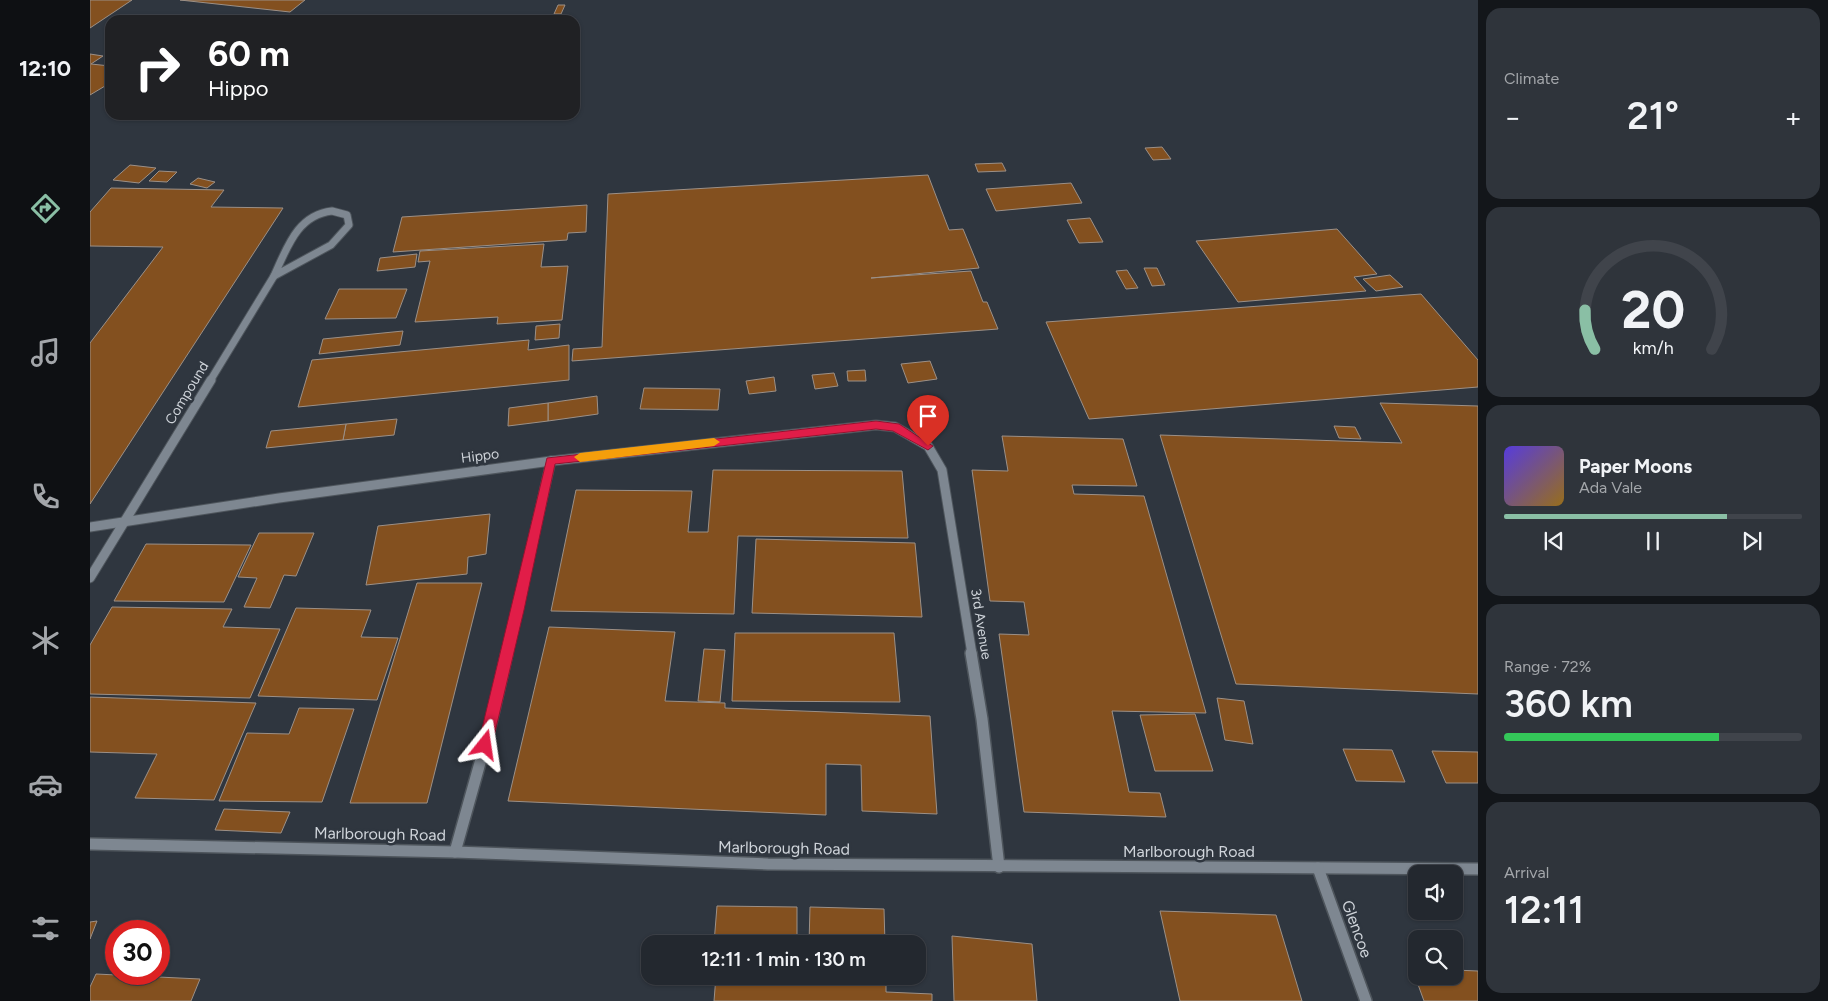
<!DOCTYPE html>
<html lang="en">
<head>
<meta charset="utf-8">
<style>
	:root { --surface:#23282f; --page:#2f343b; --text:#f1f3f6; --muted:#a3a6aa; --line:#40444b; --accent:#8abfa5 }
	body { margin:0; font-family:Figtree,sans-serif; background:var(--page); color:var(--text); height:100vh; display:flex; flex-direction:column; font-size:19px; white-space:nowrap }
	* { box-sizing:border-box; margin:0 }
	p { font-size:16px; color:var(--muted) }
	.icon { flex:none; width:28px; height:28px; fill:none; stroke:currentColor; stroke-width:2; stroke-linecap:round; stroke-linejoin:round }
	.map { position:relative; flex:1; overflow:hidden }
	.sheet { display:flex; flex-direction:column; gap:8px; padding:8px; background:#13161a; width:350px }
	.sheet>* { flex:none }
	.top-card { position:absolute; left:15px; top:15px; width:475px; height:105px; border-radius:15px; box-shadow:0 1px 4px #0004,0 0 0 1px var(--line); background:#202124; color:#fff; overflow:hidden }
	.buttons { position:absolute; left:1318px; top:865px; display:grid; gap:10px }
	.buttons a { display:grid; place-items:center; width:55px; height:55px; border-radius:10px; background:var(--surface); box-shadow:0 1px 4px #0004,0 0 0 1px var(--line); font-size:25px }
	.speed { position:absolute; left:15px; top:920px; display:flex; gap:10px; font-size:25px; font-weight:700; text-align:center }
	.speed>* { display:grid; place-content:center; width:65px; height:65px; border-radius:50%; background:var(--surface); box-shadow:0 1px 4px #0004,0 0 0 1px var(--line); line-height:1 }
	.speed .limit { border:8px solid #d22; background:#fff; color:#111 }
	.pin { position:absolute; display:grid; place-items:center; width:42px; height:42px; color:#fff; margin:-51px -21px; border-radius:50% 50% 50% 0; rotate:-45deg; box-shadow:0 0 5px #0007 }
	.pin .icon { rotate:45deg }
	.me { position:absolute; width:55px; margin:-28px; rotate:15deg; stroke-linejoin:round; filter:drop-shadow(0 0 4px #0008) }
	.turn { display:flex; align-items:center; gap:18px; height:105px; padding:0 20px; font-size:22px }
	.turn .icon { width:65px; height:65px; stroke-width:2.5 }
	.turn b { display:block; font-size:35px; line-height:42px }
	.big { font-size:38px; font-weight:600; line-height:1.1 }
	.sheet .tile { flex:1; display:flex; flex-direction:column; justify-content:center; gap:8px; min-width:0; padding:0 18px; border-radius:15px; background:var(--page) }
	.sheet .dial { align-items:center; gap:0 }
	.dial svg { height:130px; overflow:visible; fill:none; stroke:var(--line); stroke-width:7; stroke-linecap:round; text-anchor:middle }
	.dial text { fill:var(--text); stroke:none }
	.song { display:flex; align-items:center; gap:15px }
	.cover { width:60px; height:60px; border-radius:8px; background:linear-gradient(135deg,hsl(250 70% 55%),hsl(40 70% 35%)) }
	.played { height:5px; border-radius:2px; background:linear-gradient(90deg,var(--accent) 75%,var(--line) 75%) }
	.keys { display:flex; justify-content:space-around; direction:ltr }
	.heat { display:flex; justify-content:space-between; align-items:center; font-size:28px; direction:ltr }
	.charge { height:8px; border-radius:4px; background:linear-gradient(90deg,#34c759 72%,var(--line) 0) }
	.trip { position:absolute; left:551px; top:935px; width:285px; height:50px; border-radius:15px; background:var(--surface); box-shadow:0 1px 4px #0004,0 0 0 1px var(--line); font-weight:600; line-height:50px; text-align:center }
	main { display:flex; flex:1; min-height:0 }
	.menu { display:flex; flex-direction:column; width:90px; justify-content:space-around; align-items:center; background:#0e1013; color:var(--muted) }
	.menu .icon { width:35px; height:35px }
	.menu .selected { color:var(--accent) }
	.menu b { font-size:22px; color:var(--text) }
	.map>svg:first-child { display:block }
	.building { fill:#83501f; stroke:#9c9087 }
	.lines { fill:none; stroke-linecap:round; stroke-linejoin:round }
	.minor-far2-casing { stroke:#4e555c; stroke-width:9 }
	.minor-far1-casing { stroke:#4e555c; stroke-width:11 }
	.minor-casing { stroke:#4e555c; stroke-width:14 }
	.minor-far2 { stroke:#7e8791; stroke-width:7 }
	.minor-far1 { stroke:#7e8791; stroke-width:9 }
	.minor { stroke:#7e8791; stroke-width:11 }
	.route { fill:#e11d48; stroke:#92132f }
	.slow { fill:#f59e0b }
	.labels { text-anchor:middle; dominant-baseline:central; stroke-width:5; stroke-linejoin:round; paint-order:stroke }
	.street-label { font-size:14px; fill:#cfd4da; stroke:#2f363f }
	.near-street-label { font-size:16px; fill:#cfd4da; stroke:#2f363f }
</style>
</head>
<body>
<main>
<nav class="menu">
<b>12:10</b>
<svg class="icon selected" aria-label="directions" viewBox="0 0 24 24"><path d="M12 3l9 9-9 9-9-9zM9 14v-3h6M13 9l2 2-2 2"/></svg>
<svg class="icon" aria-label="music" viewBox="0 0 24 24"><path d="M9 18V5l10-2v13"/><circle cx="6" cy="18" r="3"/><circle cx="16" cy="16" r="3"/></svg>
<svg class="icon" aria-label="phone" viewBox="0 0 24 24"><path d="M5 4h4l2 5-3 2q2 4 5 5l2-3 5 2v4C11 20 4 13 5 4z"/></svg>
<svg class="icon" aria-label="climate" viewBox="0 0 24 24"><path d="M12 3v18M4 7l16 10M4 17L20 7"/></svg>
<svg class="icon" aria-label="car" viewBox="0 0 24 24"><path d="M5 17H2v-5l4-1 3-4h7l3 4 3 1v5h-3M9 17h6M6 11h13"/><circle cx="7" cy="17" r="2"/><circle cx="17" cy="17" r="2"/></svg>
<svg class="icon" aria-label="filters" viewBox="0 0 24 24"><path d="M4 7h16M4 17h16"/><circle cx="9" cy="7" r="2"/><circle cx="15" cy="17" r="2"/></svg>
</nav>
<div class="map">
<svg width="1388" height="1001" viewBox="0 0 1388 1001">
	<rect width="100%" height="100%" fill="#2f363f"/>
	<g class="building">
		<polygon points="0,0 42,0 0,28"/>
		<polygon points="90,0 215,0 200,12"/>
		<polygon points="468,5 475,5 471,14 464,14"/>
		<polygon points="0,54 13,56 1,64 20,66 20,83 0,95"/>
		<polygon points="138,115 165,115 161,119 136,117"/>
		<polygon points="1072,147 1081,159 1063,160 1055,148"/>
		<polygon points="912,163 916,171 888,172 885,164"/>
		<polygon points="40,165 66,168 49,183 23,180"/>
		<polygon points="69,171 87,172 77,182 59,181"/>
		<polygon points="838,175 859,230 873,229 889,268 781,278 881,271 893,302 897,302 908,329 482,361 483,349 512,347 518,194"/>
		<polygon points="108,178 125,182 117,188 100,184"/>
		<polygon points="981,183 992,203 906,211 896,189"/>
		<polygon points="21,188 134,190 121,207 193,208 0,504 0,343 73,247 0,246 0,212"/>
		<polygon points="497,205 496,232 478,233 477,240 303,252 312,217"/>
		<polygon points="1000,218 1013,242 989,243 977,220"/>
		<polygon points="1247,229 1287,274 1264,277 1276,291 1148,302 1106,241"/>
		<polygon points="454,244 451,267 478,266 472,320 407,324 408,317 325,322 340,261 328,262 330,251"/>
		<polygon points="327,254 325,267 287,271 290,258"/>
		<polygon points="1054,268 1067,268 1075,285 1062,286"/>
		<polygon points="1037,270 1048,288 1036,289 1026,271"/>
		<polygon points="1300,275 1313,287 1286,291 1273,279"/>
		<polygon points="249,289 317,289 306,318 235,319"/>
		<polygon points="1331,294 1388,360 1388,387 999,419 956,322"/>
		<polygon points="470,324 469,338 445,340 446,326"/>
		<polygon points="313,331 310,345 229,354 233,339"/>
		<polygon points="439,340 438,350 479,345 479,380 208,407 222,360"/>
		<polygon points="840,361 847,379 818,383 811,364"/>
		<polygon points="775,370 776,381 758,381 757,371"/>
		<polygon points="744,373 748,386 725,389 722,375"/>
		<polygon points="684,377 686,391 659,394 656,381"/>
		<polygon points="554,388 630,389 628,410 550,409"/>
		<polygon points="507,396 508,414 458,421 458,403"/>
		<polygon points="458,403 458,421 418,426 419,408"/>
		<polygon points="1290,403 1388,406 1388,694 1146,684 1070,435 1312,443"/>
		<polygon points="307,419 304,435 253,440 256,424"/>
		<polygon points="256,424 253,440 176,448 181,431"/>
		<polygon points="1244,426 1265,427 1271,439 1249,438"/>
		<polygon points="912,436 1033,439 1047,486 982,485 984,494 1054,496 1116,713 1022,711 1039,792 1070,793 1076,817 934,812 909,634 939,635 934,602 900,601 882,470 918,471"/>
		<polygon points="623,470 812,471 818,538 648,536 644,614 461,611 486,490 602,491 598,532 618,532"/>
		<polygon points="400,514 396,554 378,557 377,574 276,585 288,526"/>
		<polygon points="169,533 224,533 206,576 194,575 180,608 154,607 167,578 148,577"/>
		<polygon points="666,539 825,543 832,617 662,613"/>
		<polygon points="56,544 161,545 134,602 24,601"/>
		<polygon points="327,583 392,583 337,803 260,803"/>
		<polygon points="22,607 142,609 133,627 190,629 160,698 0,694 0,645"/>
		<polygon points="206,608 281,610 271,637 308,638 287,700 168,696"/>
		<polygon points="459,627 585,632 575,701 635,703 635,708 840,716 847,814 772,811 771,765 736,764 736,815 418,801"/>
		<polygon points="645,633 804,633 810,702 642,701"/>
		<polygon points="614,649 635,650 630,702 608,701"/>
		<polygon points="0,697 166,703 124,800 45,798 67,754 0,752"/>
		<polygon points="1127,698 1154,701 1163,744 1135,740"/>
		<polygon points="209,708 264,709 232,802 129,801 157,733 199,734"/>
		<polygon points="1105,714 1123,771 1065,771 1050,715"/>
		<polygon points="1253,749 1302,750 1315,782 1266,781"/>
		<polygon points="1342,751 1388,752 1388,783 1356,783"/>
		<polygon points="134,809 200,812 191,833 125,830"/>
		<polygon points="627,906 707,907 707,944 624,943"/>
		<polygon points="720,907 794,909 795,944 719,944"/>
		<polygon points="1070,911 1186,915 1212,1001 1090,1001"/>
		<polygon points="7,921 0,939 0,922"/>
		<polygon points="862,936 942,944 947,1001 864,1001"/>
		<polygon points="1322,968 1326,968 1326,976 1364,976 1364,970 1388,971 1388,1001 1334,1001"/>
		<polygon points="6,974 110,979 101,1001 0,1001 0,987"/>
		<polygon points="626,976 796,976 796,992 842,994 842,1001 624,1001"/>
	</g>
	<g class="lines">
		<g class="minor-far2-casing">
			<g id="minor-far2">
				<path d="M242 211 257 215 259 225 241 245 184 276C197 248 207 215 242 211Z"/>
				<polyline points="120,381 184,276"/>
			</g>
		</g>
		<g class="minor-far1-casing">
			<g id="minor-far1">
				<polyline points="0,527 189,498 461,461 786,425 805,427 838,446 852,470 882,654"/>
				<polyline points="0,578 121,380"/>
				<polyline points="417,654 461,461"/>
			</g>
		</g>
		<g class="minor-casing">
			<g id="minor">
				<polyline points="881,653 892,719 909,867"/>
				<polyline points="0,844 365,852 678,864 1388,869"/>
				<polyline points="365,852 400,727 417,653"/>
				<polyline points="1228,868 1276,1001"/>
			</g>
		</g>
		<use href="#minor-far2" class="minor-far2"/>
		<use href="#minor-far1" class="minor-far1"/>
		<use href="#minor" class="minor"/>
	</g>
	<polygon class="route" points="786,421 809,424 843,446 838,450 803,431 786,429 465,464 434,610 402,745 400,750 395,752 390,750 388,745 457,458"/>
	<polygon class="slow" points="624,438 630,442 624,446 490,462 484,457 490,453"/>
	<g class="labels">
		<g class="street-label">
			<text transform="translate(97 393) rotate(-59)">Compound</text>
			<text transform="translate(390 456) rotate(-7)">Hippo</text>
			<text transform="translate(891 624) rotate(81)">3rd Avenue</text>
		</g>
		<g class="near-street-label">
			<text transform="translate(290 834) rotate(1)">Marlborough Road</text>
			<text transform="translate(694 848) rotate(1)">Marlborough Road</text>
			<text x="1099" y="851">Marlborough Road</text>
			<text transform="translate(1267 929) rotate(70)">Glencoe</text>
		</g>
	</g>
</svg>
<div class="buttons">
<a><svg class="icon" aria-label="sound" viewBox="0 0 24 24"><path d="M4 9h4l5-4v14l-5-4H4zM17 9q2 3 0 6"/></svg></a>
<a><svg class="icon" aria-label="search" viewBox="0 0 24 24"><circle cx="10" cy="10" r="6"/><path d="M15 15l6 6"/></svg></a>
</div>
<div class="speed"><div class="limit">30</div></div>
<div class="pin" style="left:838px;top:446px;background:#d93025"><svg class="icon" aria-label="arrive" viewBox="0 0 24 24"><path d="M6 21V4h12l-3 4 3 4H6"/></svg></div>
<svg class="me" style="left:395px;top:745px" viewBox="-20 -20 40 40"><path d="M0-17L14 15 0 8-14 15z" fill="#e11d48" stroke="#fff" stroke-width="4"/></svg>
<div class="trip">12:11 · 1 min · 130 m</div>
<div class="top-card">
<div class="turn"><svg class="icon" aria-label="right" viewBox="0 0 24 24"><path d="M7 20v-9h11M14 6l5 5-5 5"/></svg><div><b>60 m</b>Hippo</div></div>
</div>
</div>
<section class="sheet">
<div class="tile"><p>Climate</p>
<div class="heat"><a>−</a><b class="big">21°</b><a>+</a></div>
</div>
<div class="tile dial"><svg viewBox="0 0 100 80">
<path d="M14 69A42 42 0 1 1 86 69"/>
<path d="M14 69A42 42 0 0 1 8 45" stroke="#8abfa5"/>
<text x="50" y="56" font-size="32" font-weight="700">20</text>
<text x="50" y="72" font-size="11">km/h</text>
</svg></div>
<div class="tile">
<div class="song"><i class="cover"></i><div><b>Paper Moons</b><p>Ada Vale</p></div></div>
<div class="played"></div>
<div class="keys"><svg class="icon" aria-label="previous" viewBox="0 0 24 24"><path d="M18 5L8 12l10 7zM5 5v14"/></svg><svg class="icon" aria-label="pause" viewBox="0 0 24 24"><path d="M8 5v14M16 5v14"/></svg><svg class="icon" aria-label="next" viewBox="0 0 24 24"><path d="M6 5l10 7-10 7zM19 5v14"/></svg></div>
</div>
<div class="tile"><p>Range · 72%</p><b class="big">360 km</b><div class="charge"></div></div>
<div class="tile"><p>Arrival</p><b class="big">12:11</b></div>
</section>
</main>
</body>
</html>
